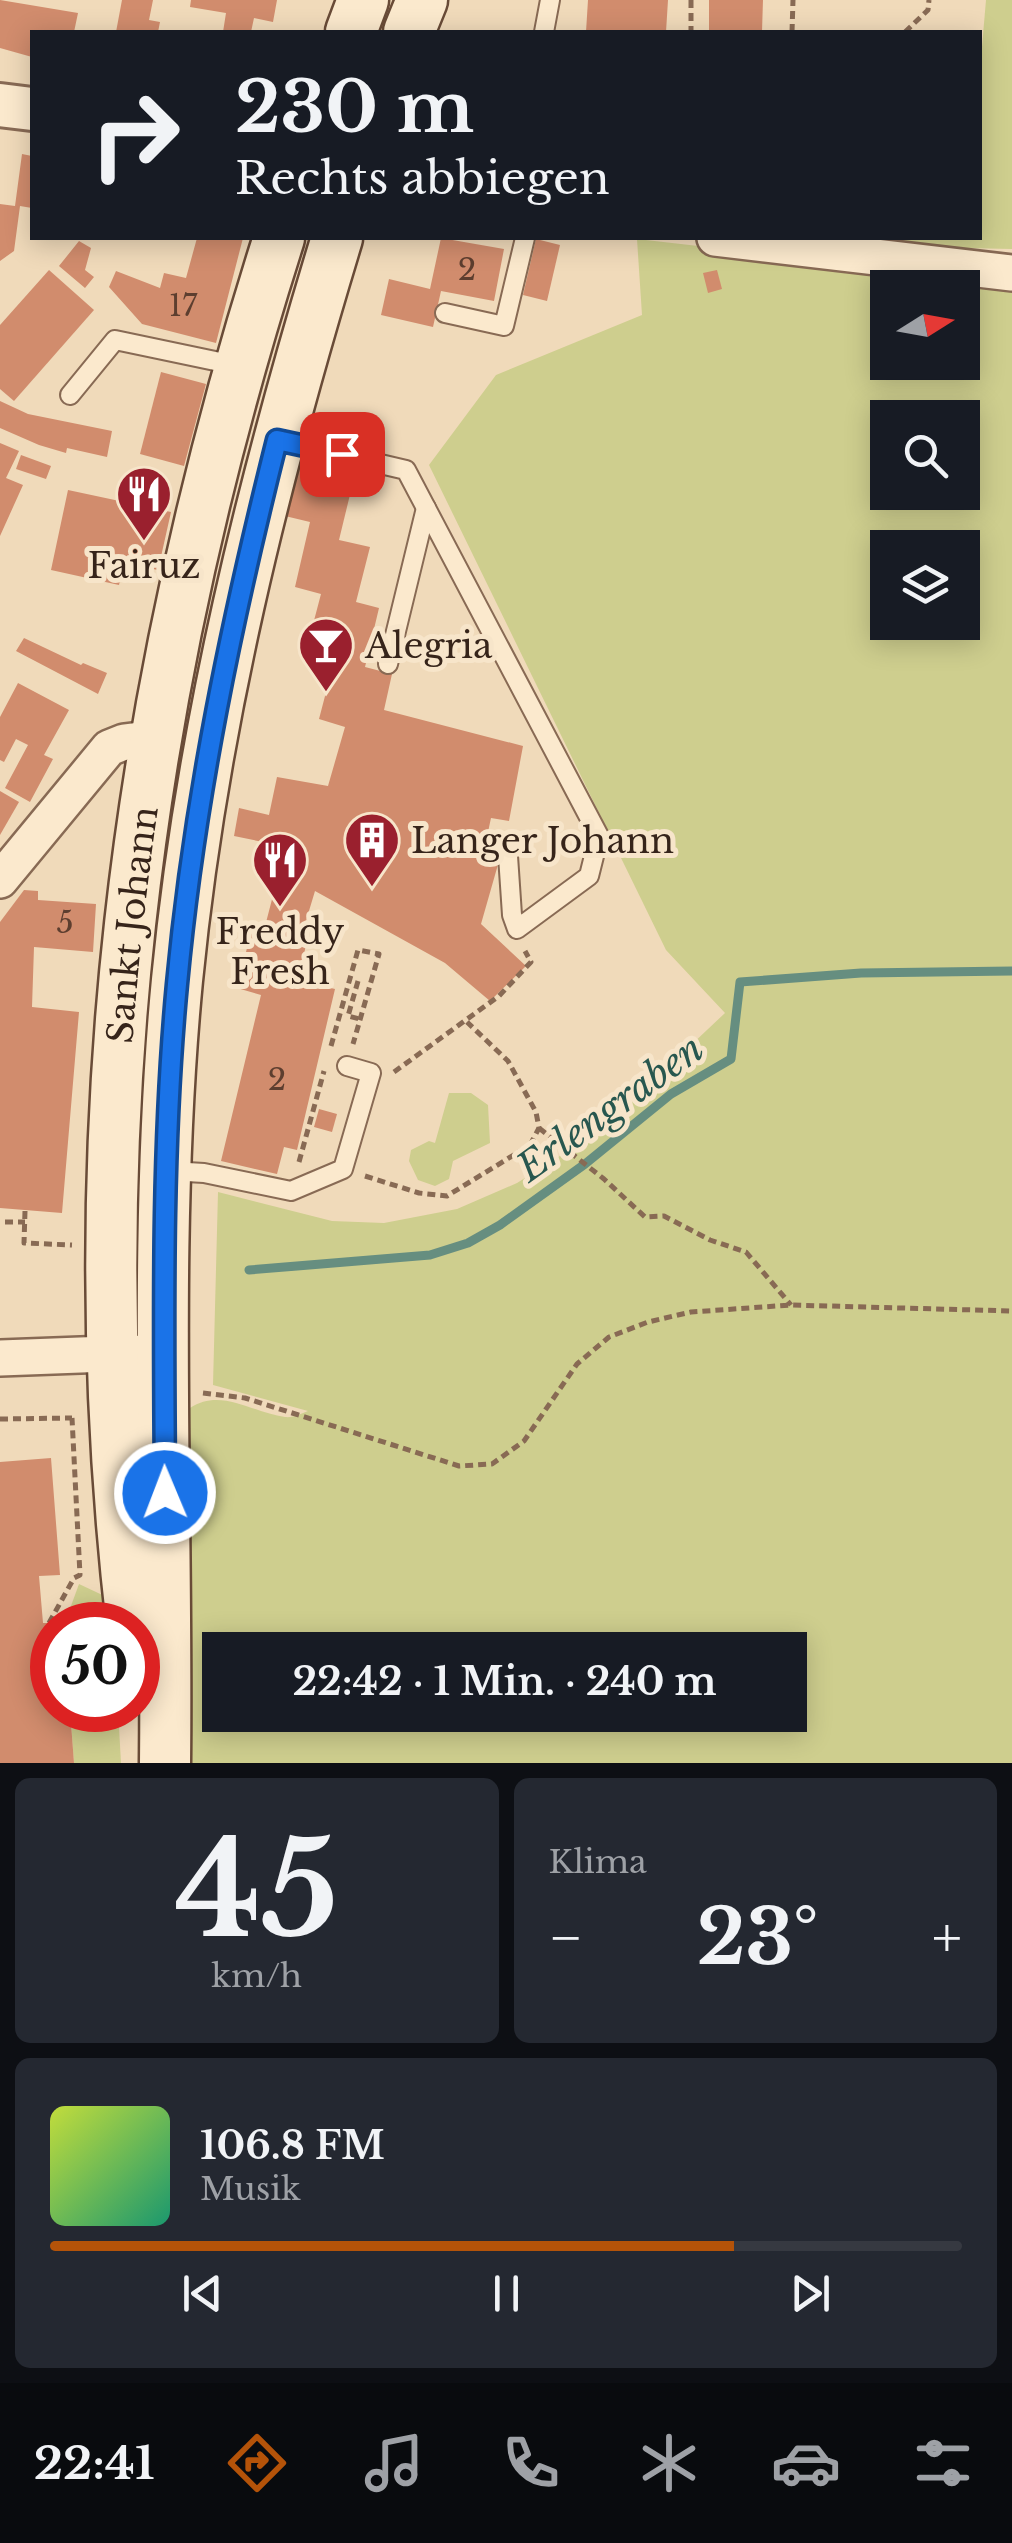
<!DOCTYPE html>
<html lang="de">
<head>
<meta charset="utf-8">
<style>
	:root { --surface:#171b24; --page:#242831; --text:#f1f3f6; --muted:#9ea1a6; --line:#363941; --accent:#b45309 }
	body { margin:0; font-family:"Libre Baskerville",serif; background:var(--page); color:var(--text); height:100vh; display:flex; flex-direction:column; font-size:38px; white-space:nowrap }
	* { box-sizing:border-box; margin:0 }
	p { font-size:32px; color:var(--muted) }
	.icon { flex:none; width:55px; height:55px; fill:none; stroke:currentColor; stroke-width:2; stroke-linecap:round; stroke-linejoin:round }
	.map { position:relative; height:1763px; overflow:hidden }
	.panel { display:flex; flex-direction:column; gap:15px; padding:15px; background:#0d0f14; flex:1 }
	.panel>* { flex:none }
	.hud { position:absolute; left:30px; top:30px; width:952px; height:210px; border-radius:0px; box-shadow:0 5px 25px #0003; background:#171b24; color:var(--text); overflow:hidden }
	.needle { width:65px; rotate:79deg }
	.controls { position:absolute; left:870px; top:270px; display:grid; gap:20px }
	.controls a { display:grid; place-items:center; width:110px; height:110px; border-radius:0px; background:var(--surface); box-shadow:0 5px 25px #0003; font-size:50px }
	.speed { position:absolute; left:30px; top:1602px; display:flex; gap:20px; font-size:50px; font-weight:700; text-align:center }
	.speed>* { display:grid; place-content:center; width:130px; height:130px; border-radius:50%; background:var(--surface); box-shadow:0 5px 25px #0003; line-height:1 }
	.speed .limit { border:15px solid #d22; background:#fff; color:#111 }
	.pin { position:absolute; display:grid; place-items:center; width:85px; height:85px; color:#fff; margin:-42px; border-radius:20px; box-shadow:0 5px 15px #0006 }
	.me { position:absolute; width:110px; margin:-55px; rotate:359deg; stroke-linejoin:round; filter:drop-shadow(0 0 8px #0008) }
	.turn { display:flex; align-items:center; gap:35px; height:210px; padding:0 40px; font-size:45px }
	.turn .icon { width:130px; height:130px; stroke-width:2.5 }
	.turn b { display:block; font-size:70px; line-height:85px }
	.big { font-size:75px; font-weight:700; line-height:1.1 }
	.panel .card { flex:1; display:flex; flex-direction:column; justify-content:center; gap:15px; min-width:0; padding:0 35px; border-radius:15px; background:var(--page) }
	.panel .dial { align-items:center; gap:0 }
	.dial b { font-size:130px; line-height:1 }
	.song { display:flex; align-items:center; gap:30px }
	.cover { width:120px; height:120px; border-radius:15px; background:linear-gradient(135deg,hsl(70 70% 55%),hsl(160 70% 35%)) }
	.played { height:10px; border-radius:5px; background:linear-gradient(90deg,var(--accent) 75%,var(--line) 75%) }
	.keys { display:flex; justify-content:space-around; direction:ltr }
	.heat { display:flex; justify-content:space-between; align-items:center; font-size:55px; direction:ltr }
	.panel .tiles { flex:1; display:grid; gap:15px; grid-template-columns:1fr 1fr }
	.card:last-child { grid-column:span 2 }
	.trip { position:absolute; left:202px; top:1632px; width:605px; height:100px; border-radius:0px; background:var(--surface); box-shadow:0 5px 25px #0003; font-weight:700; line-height:100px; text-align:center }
	.tab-bar { display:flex; height:160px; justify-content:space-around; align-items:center; background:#090b0e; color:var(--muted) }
	.tab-bar .icon { width:70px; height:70px }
	.tab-bar .active { color:var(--accent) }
	.tab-bar b { font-size:45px; color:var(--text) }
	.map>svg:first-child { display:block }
	.green { fill:#cece8e; fill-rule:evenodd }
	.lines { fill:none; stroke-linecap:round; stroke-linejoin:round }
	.stream { stroke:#668e80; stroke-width:9 }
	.building { fill:#d18c6d }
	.service-casing { stroke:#886a54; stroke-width:22 }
	.minor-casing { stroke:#886a54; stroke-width:40 }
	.tertiary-casing { stroke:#886a54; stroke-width:48 }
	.secondary-casing { stroke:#694b37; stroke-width:55 }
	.path { stroke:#886a54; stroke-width:5; stroke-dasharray:8 5; stroke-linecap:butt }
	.service { stroke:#fbe9cd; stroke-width:18 }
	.minor { stroke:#fbe9cd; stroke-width:35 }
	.tertiary { stroke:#fbe9cd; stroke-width:42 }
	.secondary { stroke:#fbe9cd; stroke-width:50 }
	.route-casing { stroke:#114b97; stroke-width:25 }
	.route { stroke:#1a73e8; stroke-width:18 }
	.labels { text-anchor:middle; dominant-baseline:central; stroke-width:10; stroke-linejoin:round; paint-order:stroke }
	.number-label { font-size:30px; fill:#5d3e2f }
	.poi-label { font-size:35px; fill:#36241a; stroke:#f7e5ca }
	.street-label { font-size:35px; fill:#36241a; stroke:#f7e5ca }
	.water-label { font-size:38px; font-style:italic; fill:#28574f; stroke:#f7e5ca }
</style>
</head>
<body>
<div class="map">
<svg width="1012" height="1763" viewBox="0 0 1012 1763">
	<rect width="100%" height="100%" fill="#f0daba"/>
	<g class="green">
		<polygon points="986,0 1012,0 1012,249 963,248 841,238 980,238 980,70"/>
		<path d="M637 239 1012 282V1763H191L190 1408C221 1387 253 1413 285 1417 293 1418 301 1414 308 1411L213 1385 218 1192 332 1221 384 1223 457 1209 517 1183 601 1130 725 1013 666 950 429 465 496 375 642 315ZM888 288H962V362H888ZM888 418H962V492H888ZM888 548H962V622H888ZM220 1650H790V1715H220Z"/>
		<polygon points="449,1093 471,1093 488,1105 490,1143 453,1161 449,1179 435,1186 418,1180 409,1161 411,1150 429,1141 435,1143"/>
		<polygon points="79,1584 113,1600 114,1625 64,1625"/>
		<polygon points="70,1710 118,1710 121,1763 74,1763"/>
	</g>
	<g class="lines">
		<polyline class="stream" points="249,1270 430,1255 468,1243 500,1225 585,1164 671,1094 731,1059 740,982 861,973 1012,971"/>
	</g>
	<g class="building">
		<polygon points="0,0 78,13 74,32 32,32 32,57 0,48"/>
		<polygon points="122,0 153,0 149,20 160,22 158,32 116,32"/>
		<polygon points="191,0 277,0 273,22 254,18 251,32 223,32 226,13 190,7"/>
		<polygon points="588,0 668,0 666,32 586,32"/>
		<polygon points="709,0 763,0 762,31 709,30"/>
		<polygon points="22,154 32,156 32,208 20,206 14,251 0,261 0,204 15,206"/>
		<polygon points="197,238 243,238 216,343 142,324 109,287 116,271 160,288 164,273 186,278"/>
		<polygon points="441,238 504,249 494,301 441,291 433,327 381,315 389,279 430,289"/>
		<polygon points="536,239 560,245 547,301 523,295"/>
		<polygon points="79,241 91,248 85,270 94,277 85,288 59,266"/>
		<polygon points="49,270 94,310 14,401 0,389 0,325"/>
		<polygon points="717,270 722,289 708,293 703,273"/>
		<polygon points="161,372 206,384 184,466 140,454"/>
		<polygon points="0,401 28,414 112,431 107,457 67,448 66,453 39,445 0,428"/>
		<polygon points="0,443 19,451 6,478 23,485 0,536"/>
		<polygon points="21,455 51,466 46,479 16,469"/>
		<polygon points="298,460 355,474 339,540 370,547 356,602 379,608 365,667 392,674 384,710 523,746 509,821 491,818 485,846 472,847 471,853 499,861 481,924 526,966 490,1001 445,963 315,891 299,944 306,945 301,968 311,971 309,983 335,989 297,1150 284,1147 277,1174 221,1161 261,995 237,988 251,932 263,934 276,884 266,881 275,855 261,851 263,842 234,836 239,808 269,815 277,777 328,786 345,727 319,719 335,658 306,651 321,594 295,587 310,522 285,516"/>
		<polygon points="68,490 171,512 158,570 133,565 131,578 121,576 119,585 51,570"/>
		<polygon points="24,638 81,665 83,663 107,673 98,694 16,651"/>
		<polygon points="18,683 69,710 44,755 53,759 30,802 5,788 28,745 16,739 4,762 0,760 0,717"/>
		<polygon points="0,791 19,802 0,835"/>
		<polygon points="24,890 38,891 38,900 96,904 93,952 34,947 32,1007 79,1012 62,1213 0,1208 0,922"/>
		<polygon points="319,1109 337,1114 332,1132 314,1127"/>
		<polygon points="51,1458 60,1575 39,1576 43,1623 52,1623 52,1710 70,1710 74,1763 0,1763 0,1462"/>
	</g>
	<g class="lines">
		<g class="service-casing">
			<g id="service">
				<polyline points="544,32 550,0"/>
				<polyline points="445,313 504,326 525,238"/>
				<polyline points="70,395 115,340 239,366"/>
				<polyline points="282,441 406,470 599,836 589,876 517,929 512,915 508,856 490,850"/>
				<polyline points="388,664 426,508"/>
				<polyline points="170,1171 204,1173 291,1191 343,1169 371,1073 347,1066"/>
			</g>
		</g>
		<g class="minor-casing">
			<g id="minor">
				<polyline points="715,238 1012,273"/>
				<polyline points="0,880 109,748 124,742 156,738"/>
				<polyline points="0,1358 134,1353"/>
			</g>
		</g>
		<g class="tertiary-casing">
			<polyline id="tertiary" points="0,105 32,109"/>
		</g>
		<g class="secondary-casing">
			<g id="secondary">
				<polyline points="351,32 363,0"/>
				<polyline points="409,32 422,0"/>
				<path id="s1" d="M132 1625C77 1147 133 694 279 238"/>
				<path d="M165 1763C168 1502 152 1240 177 980 202 726 263 481 337 238"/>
			</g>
		</g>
		<g class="path">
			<polyline points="691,0 691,32"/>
			<polyline points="792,32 793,0"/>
			<polyline points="905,32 928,10 929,0"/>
			<polyline points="358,981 348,1016 360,1019"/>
			<polyline points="331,1046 358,950 379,954 353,1044"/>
			<polyline points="394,1072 499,996 531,962 525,951"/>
			<polyline points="539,1128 604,1179 645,1217 664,1216 710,1240 746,1252 791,1305"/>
			<polyline points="299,1162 324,1071"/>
			<polyline points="365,1176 419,1193 447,1196 530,1145 539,1128 536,1112 508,1061 467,1022"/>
			<polyline points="25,1211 24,1243 72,1245"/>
			<polyline points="5,1222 25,1222"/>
			<polyline points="203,1393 245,1398 459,1466 492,1464 524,1441 577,1364 609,1337 648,1322 691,1312 791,1305 1012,1311"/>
			<polyline points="0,1419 72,1418"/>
			<polyline points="49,1623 74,1578 80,1575 72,1418"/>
		</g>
		<use href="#service" class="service"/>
		<use href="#minor" class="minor"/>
		<use href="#tertiary" class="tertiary"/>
		<use href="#secondary" class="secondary"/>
	</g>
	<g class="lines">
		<g class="route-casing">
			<path id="route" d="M165 1493C164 1323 161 1153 177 984 194 800 232 619 277 440L342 454"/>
		</g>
		<use href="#route" class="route"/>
	</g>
	<defs>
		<g id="restaurant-pin" transform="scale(2.875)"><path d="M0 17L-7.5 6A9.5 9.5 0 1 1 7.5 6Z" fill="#9a202e" stroke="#f7e5ca"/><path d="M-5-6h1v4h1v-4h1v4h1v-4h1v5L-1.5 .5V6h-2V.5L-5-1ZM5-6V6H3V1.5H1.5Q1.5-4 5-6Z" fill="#fff"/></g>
		<g id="bar-pin" transform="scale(2.875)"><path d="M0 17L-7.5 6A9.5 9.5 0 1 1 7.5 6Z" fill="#9a202e" stroke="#f7e5ca"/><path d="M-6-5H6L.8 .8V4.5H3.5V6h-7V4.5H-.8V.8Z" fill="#fff"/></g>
		<g id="building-pin" transform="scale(2.875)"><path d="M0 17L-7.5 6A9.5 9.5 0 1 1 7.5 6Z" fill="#9a202e" stroke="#f7e5ca"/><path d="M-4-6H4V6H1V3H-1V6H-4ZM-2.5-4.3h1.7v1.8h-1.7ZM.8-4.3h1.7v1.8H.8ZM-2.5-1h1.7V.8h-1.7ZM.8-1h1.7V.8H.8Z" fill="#fff"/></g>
	</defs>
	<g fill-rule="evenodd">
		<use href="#restaurant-pin" x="144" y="494"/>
		<use href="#bar-pin" x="326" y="645"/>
		<use href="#building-pin" x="372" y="840"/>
		<use href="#restaurant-pin" x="280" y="860"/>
	</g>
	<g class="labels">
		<g class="number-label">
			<text x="467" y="269">2</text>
			<text x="183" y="305">17</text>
			<text x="65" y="922">5</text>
			<text x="277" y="1079">2</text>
		</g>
		<g class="poi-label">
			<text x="144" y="565">Fairuz</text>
			<text x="365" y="645" text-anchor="start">Alegria</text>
			<text x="411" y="840" text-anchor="start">Langer Johann</text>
			<text x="280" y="931">Freddy<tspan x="280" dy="40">Fresh</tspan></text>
		</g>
		<g class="street-label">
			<text stroke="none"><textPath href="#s1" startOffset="702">Sankt Johann</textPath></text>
		</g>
		<g class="water-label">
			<text transform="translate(610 1108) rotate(-36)">Erlengraben</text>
		</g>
	</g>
</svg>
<div class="controls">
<a><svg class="needle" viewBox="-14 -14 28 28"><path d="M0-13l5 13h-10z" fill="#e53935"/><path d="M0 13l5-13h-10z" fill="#9ea1a6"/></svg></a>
<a><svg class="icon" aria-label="search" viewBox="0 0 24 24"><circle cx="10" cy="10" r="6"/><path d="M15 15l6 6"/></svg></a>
<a><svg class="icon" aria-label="layers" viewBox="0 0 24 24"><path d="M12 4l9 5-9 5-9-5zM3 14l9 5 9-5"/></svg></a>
</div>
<div class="speed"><div class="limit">50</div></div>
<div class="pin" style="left:342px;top:454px;background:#d93025"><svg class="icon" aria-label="arrive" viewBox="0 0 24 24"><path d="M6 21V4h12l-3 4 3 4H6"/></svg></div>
<svg class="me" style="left:165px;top:1493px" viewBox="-20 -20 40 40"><circle r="17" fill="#1a73e8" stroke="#fff" stroke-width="3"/><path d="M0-11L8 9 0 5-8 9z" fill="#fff"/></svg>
<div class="trip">22:42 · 1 Min. · 240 m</div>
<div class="hud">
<div class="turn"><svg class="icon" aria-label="right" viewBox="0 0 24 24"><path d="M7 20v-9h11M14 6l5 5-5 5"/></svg><div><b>230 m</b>Rechts abbiegen</div></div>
</div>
</div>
<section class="panel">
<div class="tiles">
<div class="card dial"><b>45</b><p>km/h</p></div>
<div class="card"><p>Klima</p>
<div class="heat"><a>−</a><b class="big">23°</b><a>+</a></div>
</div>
<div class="card">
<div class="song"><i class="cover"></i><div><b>106.8 FM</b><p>Musik</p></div></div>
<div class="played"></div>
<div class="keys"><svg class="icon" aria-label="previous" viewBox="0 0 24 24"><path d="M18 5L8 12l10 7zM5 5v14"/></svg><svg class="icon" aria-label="pause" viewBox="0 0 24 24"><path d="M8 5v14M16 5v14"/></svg><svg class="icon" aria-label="next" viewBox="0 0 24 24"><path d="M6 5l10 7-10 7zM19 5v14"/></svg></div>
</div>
</div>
</section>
<nav class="tab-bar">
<b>22:41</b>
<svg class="icon active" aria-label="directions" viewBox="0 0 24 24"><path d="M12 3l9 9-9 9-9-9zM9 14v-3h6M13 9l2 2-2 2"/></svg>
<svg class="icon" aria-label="music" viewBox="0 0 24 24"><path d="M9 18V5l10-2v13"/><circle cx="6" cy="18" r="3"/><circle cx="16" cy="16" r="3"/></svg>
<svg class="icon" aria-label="phone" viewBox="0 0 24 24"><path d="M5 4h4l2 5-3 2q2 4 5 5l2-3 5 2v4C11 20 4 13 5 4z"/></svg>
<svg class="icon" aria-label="climate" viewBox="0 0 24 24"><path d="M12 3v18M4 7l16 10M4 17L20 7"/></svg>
<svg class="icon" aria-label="car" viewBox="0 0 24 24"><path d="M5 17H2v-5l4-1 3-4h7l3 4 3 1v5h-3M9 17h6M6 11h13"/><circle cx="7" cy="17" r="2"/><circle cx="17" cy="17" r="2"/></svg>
<svg class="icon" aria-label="filters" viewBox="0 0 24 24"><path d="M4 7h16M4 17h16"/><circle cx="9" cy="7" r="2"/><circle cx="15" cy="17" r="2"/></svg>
</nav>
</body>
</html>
